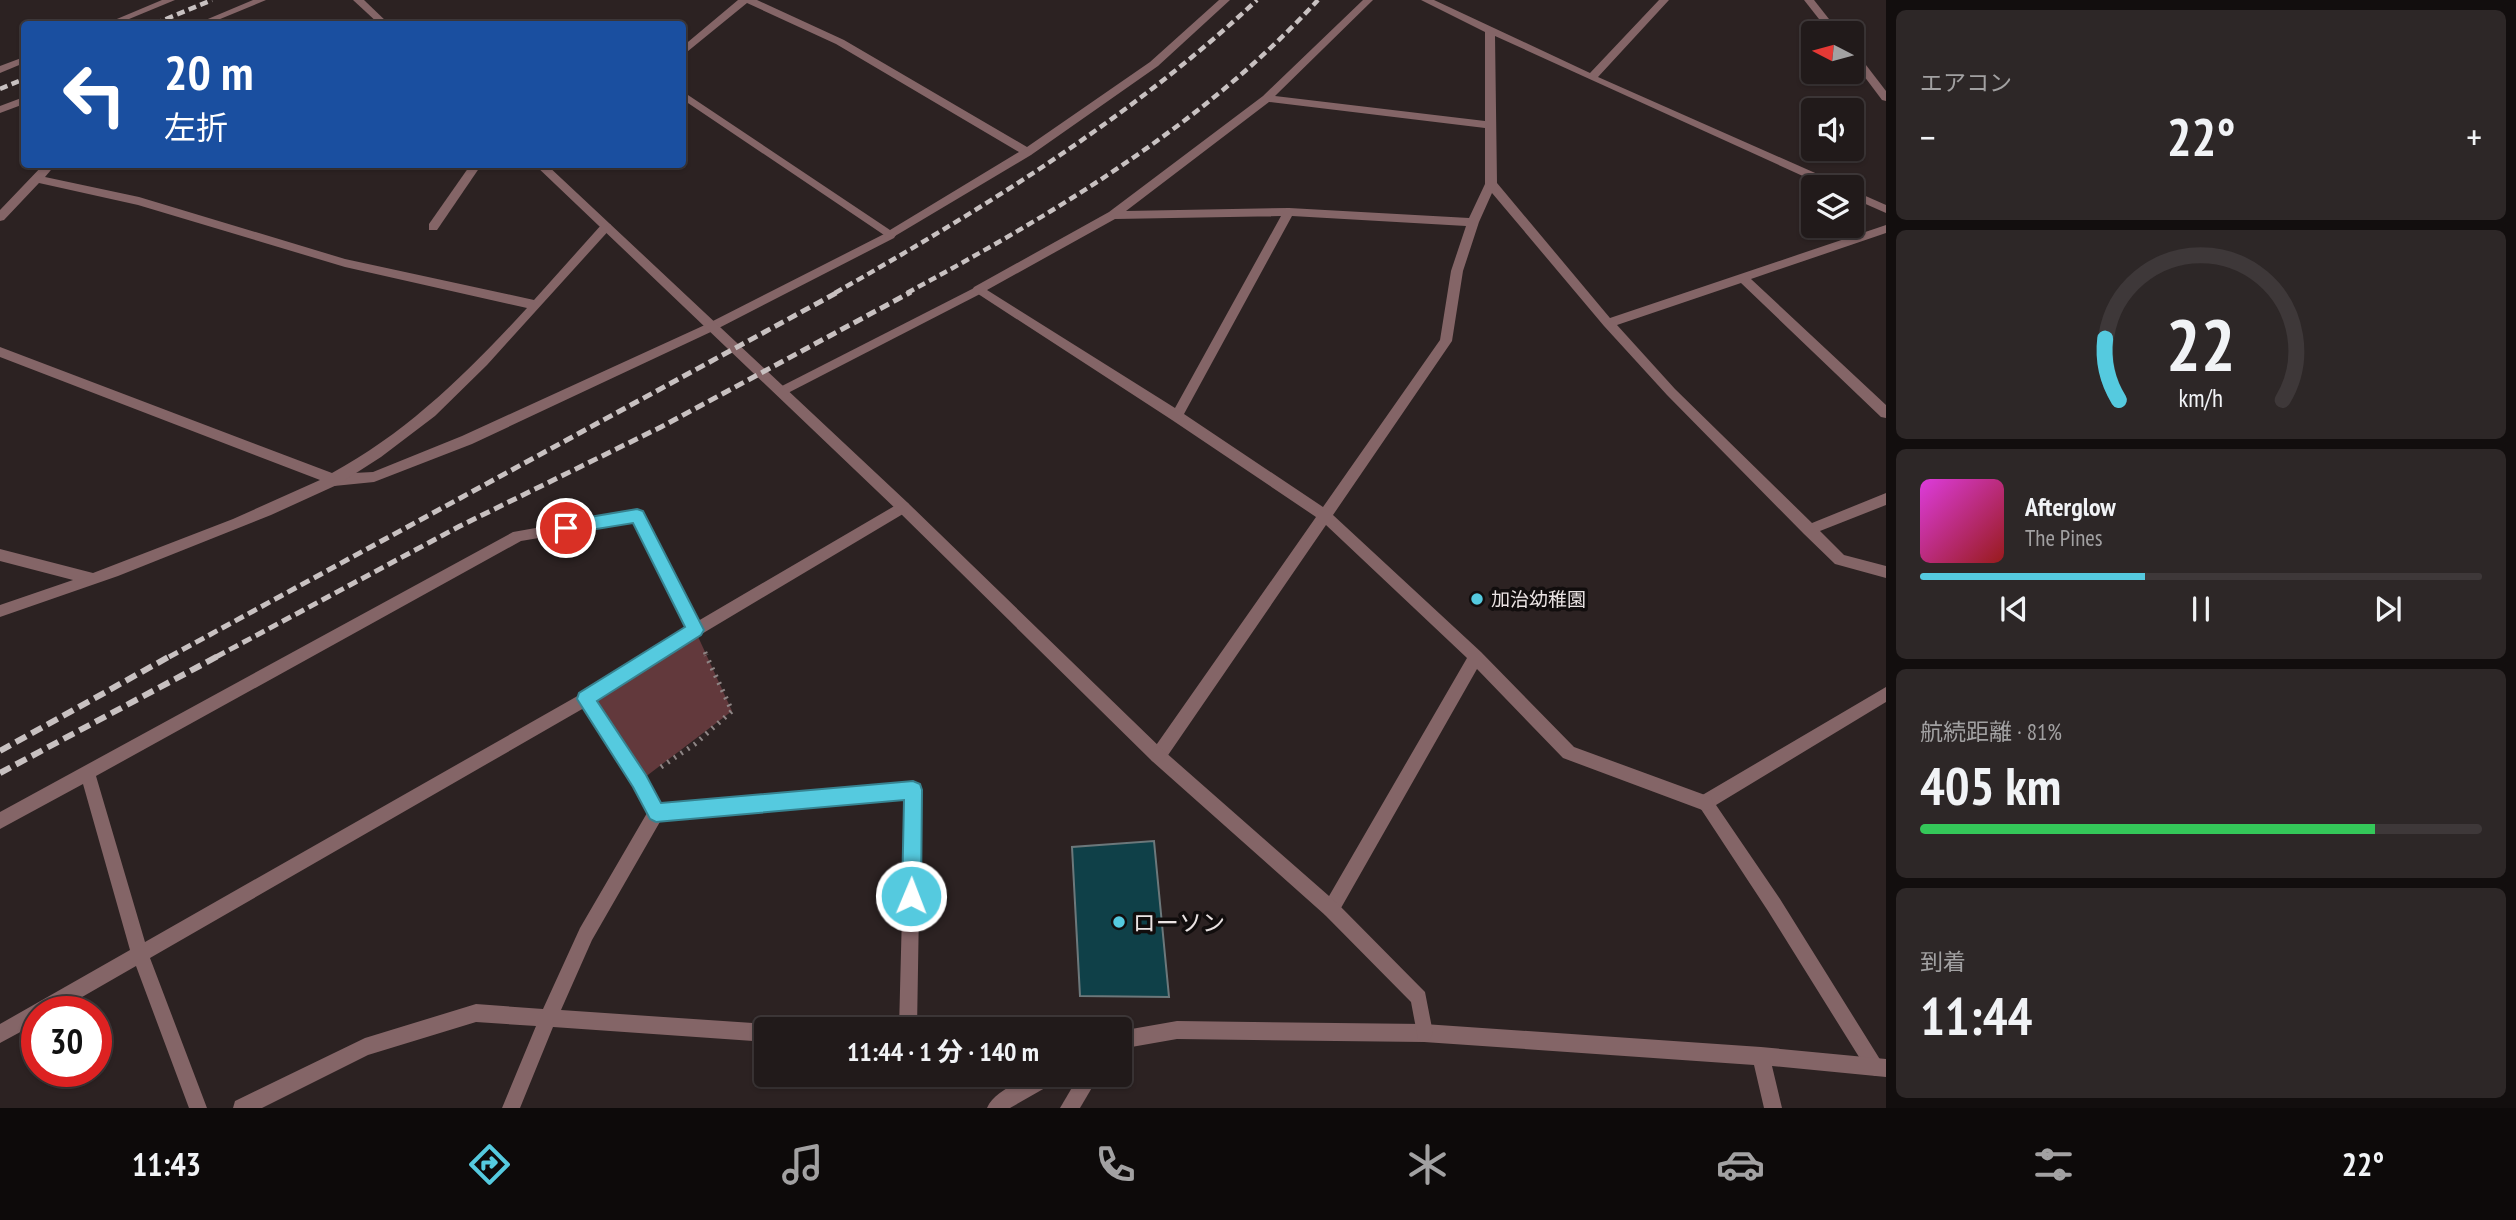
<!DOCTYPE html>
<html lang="ja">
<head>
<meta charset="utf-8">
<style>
	:root { --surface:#211a1a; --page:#2d2727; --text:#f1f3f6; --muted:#a2a1a2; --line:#3e3839; --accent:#55cadf }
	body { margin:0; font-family:"PT Sans Narrow","Noto Sans JP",sans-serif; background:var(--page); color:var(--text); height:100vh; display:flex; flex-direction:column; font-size:26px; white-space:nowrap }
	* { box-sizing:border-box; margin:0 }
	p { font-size:23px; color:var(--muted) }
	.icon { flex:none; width:38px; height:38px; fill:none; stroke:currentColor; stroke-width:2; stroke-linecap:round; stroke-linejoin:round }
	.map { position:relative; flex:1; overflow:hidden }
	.sheet { display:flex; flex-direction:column; gap:10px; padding:10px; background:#120e0e; width:630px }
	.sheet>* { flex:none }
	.guide { position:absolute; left:21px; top:21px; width:665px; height:147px; border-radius:7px; box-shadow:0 2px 5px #0004,0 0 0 2px var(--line); background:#1a4fa0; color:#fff; overflow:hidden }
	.needle { width:46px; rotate:276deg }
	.fabs { position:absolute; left:1801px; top:21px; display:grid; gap:14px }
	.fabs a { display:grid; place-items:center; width:63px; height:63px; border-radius:7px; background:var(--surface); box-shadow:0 2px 5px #0004,0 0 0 2px var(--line); font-size:35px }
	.speed { position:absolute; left:21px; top:996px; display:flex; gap:14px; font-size:35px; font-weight:700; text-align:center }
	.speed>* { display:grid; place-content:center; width:91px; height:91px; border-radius:50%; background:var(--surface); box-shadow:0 2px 5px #0004,0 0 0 2px var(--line); line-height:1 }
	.speed .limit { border:10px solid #d22; background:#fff; color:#111 }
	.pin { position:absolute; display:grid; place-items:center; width:60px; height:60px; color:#fff; margin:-30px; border:4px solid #fff; border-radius:50%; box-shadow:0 2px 7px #0007 }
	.me { position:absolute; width:77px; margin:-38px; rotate:1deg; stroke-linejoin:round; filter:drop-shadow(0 0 5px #0008) }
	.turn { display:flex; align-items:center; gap:24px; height:147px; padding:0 28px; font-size:32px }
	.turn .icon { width:91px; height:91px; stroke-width:2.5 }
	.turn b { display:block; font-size:49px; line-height:60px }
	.big { font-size:52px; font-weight:700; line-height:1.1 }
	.sheet .card { flex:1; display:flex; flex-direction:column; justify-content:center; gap:10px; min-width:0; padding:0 24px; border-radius:10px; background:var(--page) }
	.sheet .dial { align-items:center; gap:0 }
	.dial svg { height:182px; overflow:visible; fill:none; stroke:var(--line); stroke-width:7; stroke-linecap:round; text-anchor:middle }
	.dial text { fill:var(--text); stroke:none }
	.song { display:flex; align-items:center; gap:21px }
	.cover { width:84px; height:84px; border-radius:10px; background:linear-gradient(135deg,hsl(300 70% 55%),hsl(0 70% 35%)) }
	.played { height:7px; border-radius:4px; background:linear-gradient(90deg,var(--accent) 40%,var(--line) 40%) }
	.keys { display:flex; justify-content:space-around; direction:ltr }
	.heat { display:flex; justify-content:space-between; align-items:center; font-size:38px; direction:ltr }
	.charge { height:10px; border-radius:5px; background:linear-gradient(90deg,#34c759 81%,var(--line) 0) }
	.trip { position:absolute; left:754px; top:1017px; width:378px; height:70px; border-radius:7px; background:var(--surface); box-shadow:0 2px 5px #0004,0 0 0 2px var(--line); font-weight:700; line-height:70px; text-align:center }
	.tabs { display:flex; height:112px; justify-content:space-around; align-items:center; background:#0d0a0a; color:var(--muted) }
	.tabs .icon { width:49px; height:49px }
	.tabs .active { color:var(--accent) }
	.tabs b { font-size:32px; color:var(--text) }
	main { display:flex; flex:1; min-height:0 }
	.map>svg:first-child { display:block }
	.green { fill:#62393c }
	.building { fill:#0f4048; stroke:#6c787b; stroke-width:2 }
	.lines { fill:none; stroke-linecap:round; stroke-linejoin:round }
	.path-far1 { stroke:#8e8585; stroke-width:4.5; stroke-dasharray:2 5; stroke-linecap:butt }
	.path { stroke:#8e8585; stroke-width:5; stroke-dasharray:2 6; stroke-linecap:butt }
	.service { fill:#846567; fill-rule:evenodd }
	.pedestrian { fill:#846567; fill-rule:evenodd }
	.minor { fill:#846567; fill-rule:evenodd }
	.tertiary { fill:#846567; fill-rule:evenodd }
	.rail-far2 { stroke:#c8c1c1; stroke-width:4.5; stroke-dasharray:8 4.5; stroke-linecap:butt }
	.rail-far1 { stroke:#c8c1c1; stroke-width:5; stroke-dasharray:10 5; stroke-linecap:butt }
	.rail { stroke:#c8c1c1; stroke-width:6; stroke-dasharray:12 6; stroke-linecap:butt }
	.route { fill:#55cadf; stroke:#378391; stroke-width:2 }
	.poi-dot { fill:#55cadf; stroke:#110d0d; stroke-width:2.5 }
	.labels { text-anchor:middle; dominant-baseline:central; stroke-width:7; stroke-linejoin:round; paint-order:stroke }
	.poi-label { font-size:19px; fill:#eae3e3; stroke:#110d0d; text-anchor:start }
	.near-poi-label { font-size:23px; fill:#eae3e3; stroke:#110d0d; text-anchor:start }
</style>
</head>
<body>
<main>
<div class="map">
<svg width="1886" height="1108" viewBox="0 0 1886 1108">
	<rect width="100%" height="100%" fill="#2c2222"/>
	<polygon class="green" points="695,630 732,711 640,781 586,699"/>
	<polygon class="building" points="1154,841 1169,997 1080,996 1072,847"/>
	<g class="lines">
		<polyline class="path-far1" points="705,652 707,657"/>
		<polyline class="path" points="661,767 695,744 732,711 706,655"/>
		<g class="service">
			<polygon points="471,164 482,164 437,230 429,230 429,224"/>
			<polygon points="1886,687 1886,702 1716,805 1780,899 1881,1061 1884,1067 1881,1073 1875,1076 1869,1073 1768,911 1697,803 1699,797"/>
		</g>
		<g class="pedestrian">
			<polygon points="890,231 896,235 894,238 715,330 472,444 374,482 334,486 329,484 327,480 329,476 334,474 373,472 462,436 707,324"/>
			<polygon points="978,286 982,287 982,293 784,395 780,397 774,392 776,389"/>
		</g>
		<g class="minor">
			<polygon points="162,0 175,0 117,24 105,24"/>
			<polygon points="253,0 266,0 208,24 196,24"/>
			<polygon points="738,0 757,0 844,40 1027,147 1150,62 1219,0 1230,0 1158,66 1031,155 890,239 682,99 682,91 890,230 1019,152 836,44 747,3 682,56 682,47"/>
			<path d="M1363 0H1373L1275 96 1485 121V32L1421 0H1434L1590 73 1659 0H1669L1598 77 1840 184 1842 187H1827L1495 36 1497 183 1610 318 1886 225V233L1751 279 1886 405V418L1881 417 1741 283 1617 325 1675 389 1812 523 1886 493V505L1820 531 1844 555 1886 566V578L1835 564 1804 534 1667 395 1604 326 1492 193 1479 222 1463 271 1452 341 1333 515 1481 652 1574 747 1705 795 1711 797 1713 803 1711 809 1705 811 1563 758 1477 669 1337 915 1331 917 1325 915 1323 909 1325 903 1467 658 1326 525 1164 761 1158 763 1152 761 1150 756 1152 751 1316 517 1172 420 972 290 974 287 1109 212 1263 96ZM1269 102 1485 128V184L1469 218 1289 208 1126 211ZM1281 216 1175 408 987 290 1115 219ZM1292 216 1466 226 1451 271 1440 340 1323 507 1184 414Z"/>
			<polygon points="1804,0 1814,0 1840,33 1830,33"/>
			<polygon points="1852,51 1856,52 1886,91 1886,101 1882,100 1852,60"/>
			<polygon points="24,57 24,63 0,73 0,66"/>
			<polygon points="24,97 24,104 0,113 0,106"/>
			<path d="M44 164H56L45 177 139 197 345 259 534 300 602 224H610L612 227 487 365 435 416 381 457 339 484 271 515 118 576 0 617V605L73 580 0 561V549L93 573 233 519 320 480 0 357V347L332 473C408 432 469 371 527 308L345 267 138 205 39 183 4 220 0 221V210Z"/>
			<polygon points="1852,190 1886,205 1886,213 1852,198"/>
			<path d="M903 501 908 503 910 507 908 511 700 635 596 701 646 776 660 805 913 782 919 785 921 790 917 1029H899L905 798 661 820 592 940 561 1010 766 1024 773 1029H766V1042L553 1027 520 1108H502L536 1026 476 1022 368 1055 262 1108H233L235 1101 365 1038 476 1004 543 1009 580 928 647 813 634 786 584 708 150 958 207 1108H189L136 966 56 1012H37V1023L0 1043V1024L130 950 83 784 0 829V812L513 532 637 510 642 512 698 621ZM633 522 686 628 581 694 145 942 96 776 521 541Z"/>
			<polygon points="1177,1021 1424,1024 1761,1047 1886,1059 1886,1077 1772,1066 1782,1108 1764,1108 1754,1065 1424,1042 1177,1039 1120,1049 1120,1031"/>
			<path d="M1034 1074H1062L1059 1080 1010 1108H987C994 1091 1018 1083 1034 1074Z"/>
			<polygon points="1080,1074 1100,1074 1080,1108 1060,1108"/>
		</g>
		<g class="tertiary">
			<polygon points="353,0 364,0 389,24 379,24"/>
			<polygon points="534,164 546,164 908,503 1164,751 1337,903 1425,992 1433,1033 1430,1039 1424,1042 1418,1039 1411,1002 1325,915 1152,761 898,511"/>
		</g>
		<g class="rail-far2">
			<polyline points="154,24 212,0"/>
			<polyline points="0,89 24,79"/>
			<path d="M835 293C984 208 1132 117 1257 0"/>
			<path d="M907 293C1055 213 1203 125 1318 0"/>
		</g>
		<g class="rail-far1">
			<polyline points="169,657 838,292"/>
			<polyline points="216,657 460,526 661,427 911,292"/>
		</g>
		<g class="rail">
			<polyline points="0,751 172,655"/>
			<polyline points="0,773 220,655"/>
		</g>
	</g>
	<polygon class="route" points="637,509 643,511 704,630 701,635 597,701 646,775 661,803 913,781 920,784 922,790 921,896 918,903 911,906 904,903 902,896 904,800 656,822 650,819 633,787 577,699 579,693 685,627 633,523 566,534 558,528 566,521"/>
	<g class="poi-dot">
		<circle cx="1477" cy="599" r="7"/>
		<circle cx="1119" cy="922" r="7"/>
	</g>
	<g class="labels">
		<g class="poi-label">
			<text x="1491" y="599">加治幼稚園</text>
		</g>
		<g class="near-poi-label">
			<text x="1133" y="922">ローソン</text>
		</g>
	</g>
</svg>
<div class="fabs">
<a><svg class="needle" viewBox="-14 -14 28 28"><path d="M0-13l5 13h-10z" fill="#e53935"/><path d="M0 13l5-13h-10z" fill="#a2a1a2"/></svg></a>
<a><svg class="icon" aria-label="sound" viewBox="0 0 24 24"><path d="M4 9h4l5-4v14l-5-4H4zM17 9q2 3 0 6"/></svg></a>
<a><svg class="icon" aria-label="layers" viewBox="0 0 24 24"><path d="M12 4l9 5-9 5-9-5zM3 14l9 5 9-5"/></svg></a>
</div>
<div class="speed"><div class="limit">30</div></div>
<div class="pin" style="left:566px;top:528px;background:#d93025"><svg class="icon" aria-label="arrive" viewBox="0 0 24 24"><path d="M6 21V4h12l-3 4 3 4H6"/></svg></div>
<svg class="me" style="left:911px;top:896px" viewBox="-20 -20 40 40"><circle r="17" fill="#55cadf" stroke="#fff" stroke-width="3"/><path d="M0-11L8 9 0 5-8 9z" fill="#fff"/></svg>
<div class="trip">11:44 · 1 分 · 140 m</div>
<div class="guide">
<div class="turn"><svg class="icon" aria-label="left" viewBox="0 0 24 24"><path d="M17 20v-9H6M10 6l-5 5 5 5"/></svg><div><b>20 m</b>左折</div></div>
</div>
</div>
<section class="sheet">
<div class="card"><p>エアコン</p>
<div class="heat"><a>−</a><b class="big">22°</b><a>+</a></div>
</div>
<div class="card dial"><svg viewBox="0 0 100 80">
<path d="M14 69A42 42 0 1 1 86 69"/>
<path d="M14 69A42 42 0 0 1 8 42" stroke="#55cadf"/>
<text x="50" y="56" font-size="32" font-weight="700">22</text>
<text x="50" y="72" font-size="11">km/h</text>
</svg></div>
<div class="card">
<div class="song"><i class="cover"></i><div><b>Afterglow</b><p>The Pines</p></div></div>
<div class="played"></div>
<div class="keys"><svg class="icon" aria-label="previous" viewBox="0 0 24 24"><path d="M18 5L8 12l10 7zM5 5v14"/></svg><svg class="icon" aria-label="pause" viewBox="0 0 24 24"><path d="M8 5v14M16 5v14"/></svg><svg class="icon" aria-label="next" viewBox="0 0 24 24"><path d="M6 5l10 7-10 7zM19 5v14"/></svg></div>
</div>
<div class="card"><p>航続距離 · 81%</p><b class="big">405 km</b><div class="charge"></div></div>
<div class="card"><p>到着</p><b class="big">11:44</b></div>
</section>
</main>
<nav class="tabs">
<b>11:43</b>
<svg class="icon active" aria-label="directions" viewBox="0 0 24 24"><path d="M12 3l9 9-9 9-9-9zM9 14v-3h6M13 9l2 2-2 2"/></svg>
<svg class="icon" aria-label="music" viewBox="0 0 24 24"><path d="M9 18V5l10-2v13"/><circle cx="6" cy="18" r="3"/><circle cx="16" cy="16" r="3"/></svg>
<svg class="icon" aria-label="phone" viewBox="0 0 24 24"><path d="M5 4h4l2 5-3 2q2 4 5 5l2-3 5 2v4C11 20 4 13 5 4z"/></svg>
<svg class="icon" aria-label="climate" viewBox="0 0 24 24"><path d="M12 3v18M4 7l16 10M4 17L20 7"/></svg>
<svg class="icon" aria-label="car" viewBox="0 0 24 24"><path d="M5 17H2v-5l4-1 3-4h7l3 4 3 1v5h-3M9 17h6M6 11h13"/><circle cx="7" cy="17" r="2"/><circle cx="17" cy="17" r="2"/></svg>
<svg class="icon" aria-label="filters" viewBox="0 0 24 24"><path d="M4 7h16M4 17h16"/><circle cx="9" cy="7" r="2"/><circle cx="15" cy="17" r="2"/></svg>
<b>22°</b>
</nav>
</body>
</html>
